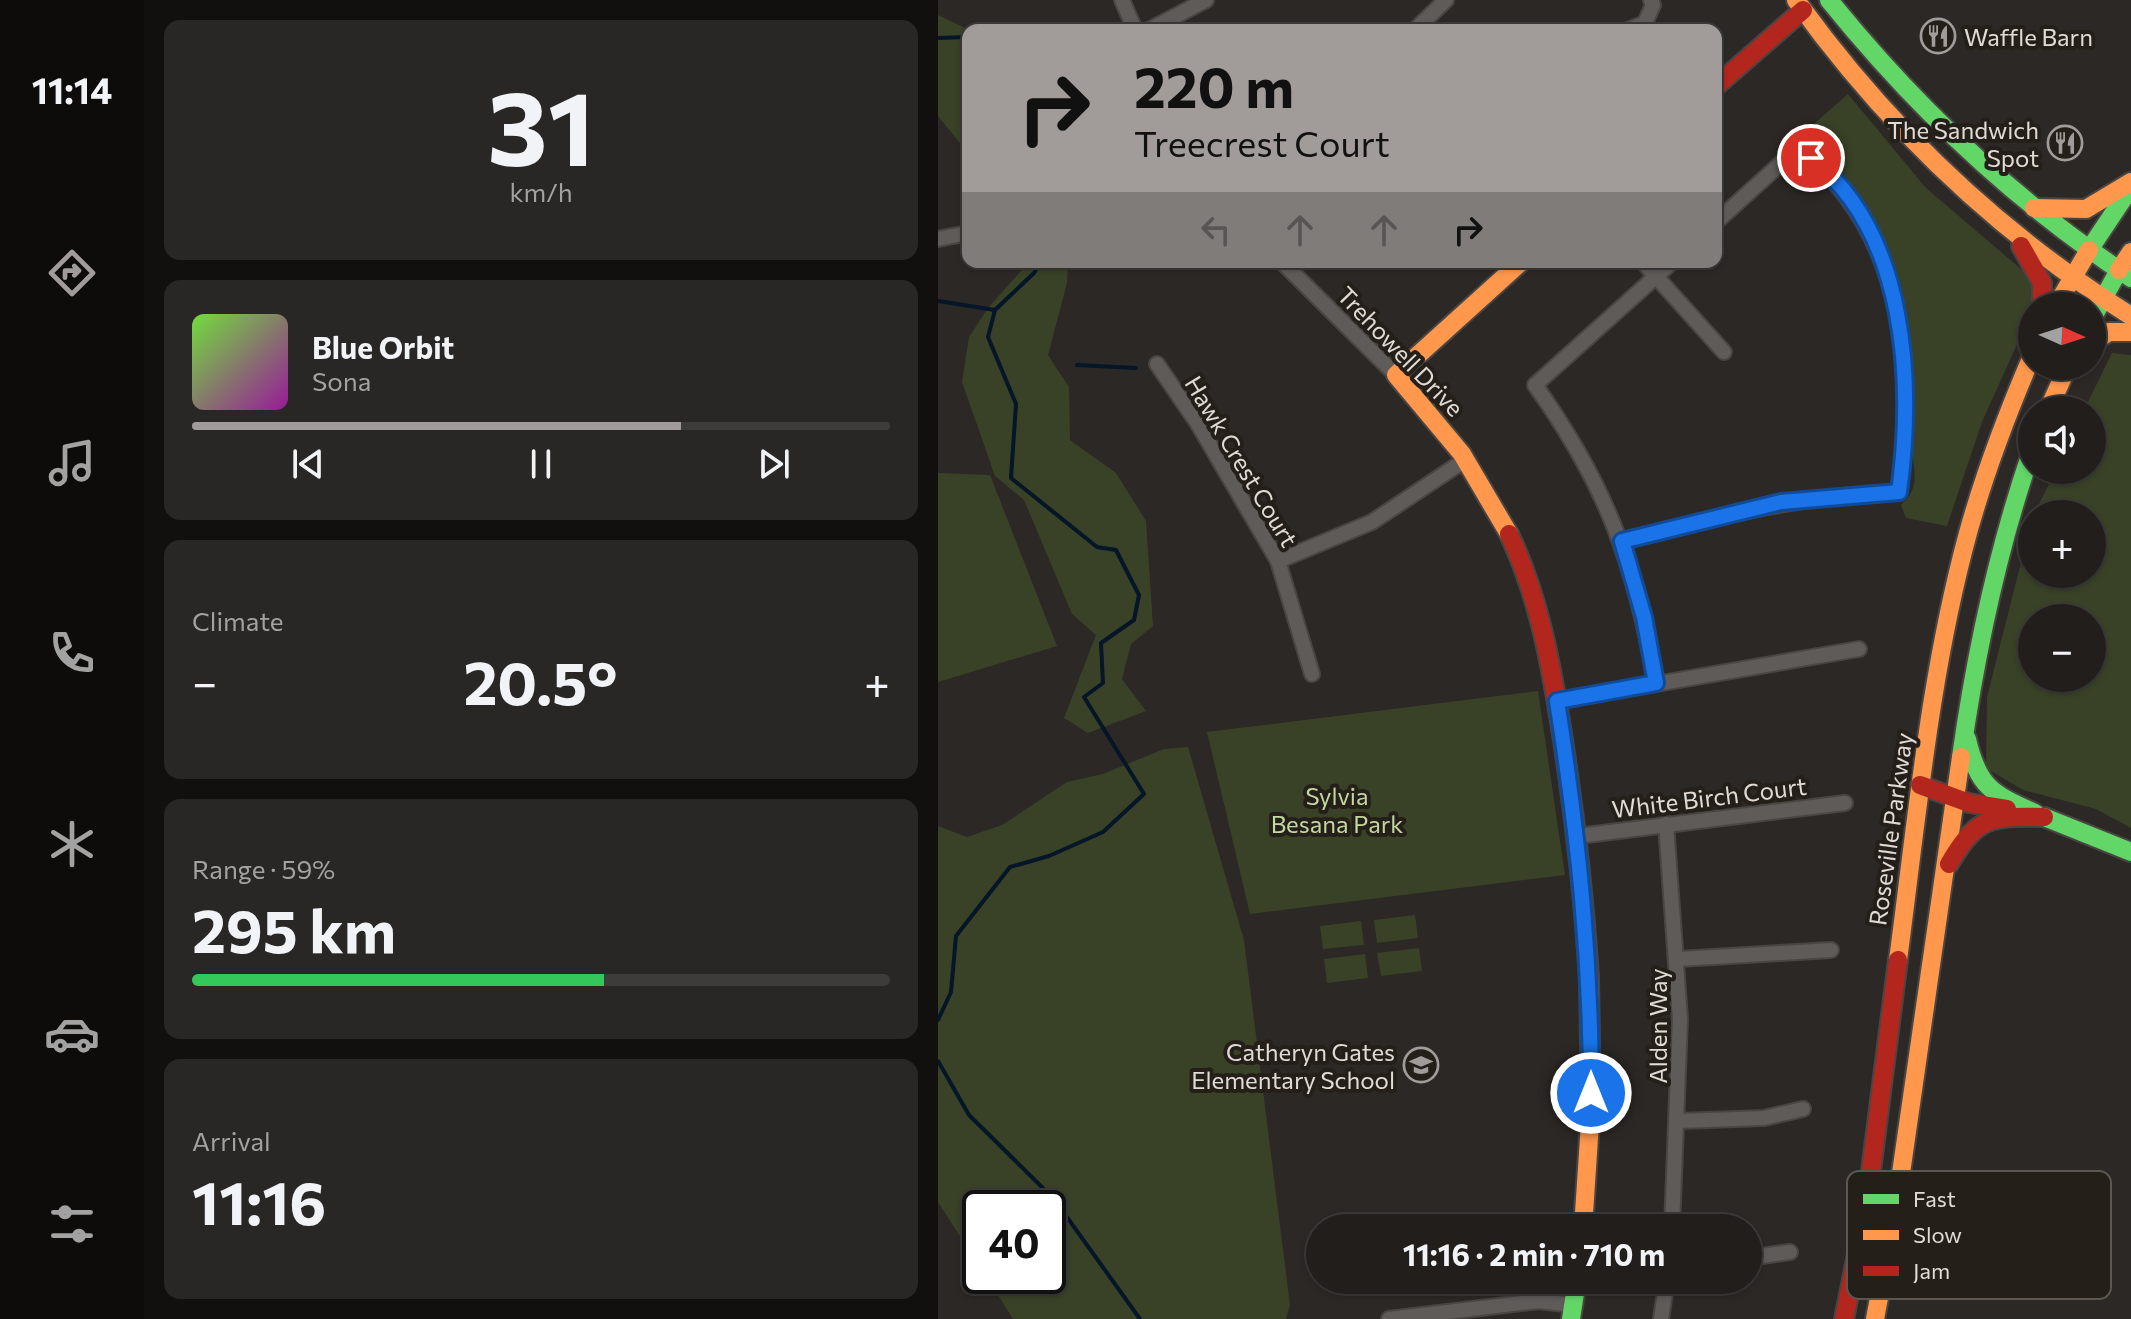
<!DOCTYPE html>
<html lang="en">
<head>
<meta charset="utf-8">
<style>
	:root { --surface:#211e1c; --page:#292725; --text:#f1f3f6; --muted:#a2a2a3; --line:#3e3c3b; --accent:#a19c99 }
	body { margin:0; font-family:Commissioner,sans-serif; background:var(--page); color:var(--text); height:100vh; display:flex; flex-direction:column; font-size:30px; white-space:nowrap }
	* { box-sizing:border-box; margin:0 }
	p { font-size:26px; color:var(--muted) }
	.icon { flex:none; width:44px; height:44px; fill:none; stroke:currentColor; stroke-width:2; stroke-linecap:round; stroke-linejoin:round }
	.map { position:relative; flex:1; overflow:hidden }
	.details { display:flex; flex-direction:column; gap:20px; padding:20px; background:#12100f; width:794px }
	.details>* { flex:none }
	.hud { position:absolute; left:24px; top:24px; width:760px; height:244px; border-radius:16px; box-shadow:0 2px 6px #0004,0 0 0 2px var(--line); background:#a19c99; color:#111; overflow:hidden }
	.needle { width:52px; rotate:93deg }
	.buttons { position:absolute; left:1080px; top:292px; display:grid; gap:16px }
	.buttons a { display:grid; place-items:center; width:88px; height:88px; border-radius:50%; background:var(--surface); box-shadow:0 2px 6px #0004,0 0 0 2px var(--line); font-size:40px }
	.speed { position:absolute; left:24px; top:1190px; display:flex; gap:16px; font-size:40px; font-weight:700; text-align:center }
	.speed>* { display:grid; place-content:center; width:104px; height:104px; border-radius:50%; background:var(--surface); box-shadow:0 2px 6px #0004,0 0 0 2px var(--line); line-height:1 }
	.speed .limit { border:4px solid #111; border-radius:12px; background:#fff; color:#111 }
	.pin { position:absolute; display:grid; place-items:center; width:68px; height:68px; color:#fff; margin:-34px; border:4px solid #fff; border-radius:50%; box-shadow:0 2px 8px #0007 }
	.me { position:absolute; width:88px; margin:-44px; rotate:0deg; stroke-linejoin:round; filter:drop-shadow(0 0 6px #0008) }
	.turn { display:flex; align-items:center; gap:28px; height:168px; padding:0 40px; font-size:36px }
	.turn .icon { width:104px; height:104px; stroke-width:2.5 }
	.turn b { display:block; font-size:56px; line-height:68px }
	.lanes { display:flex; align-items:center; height:76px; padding:0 40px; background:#0003; justify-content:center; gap:40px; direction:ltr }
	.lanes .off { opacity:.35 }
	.big { font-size:60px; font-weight:700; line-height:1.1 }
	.details .card { flex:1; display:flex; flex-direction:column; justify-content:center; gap:12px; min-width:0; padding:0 28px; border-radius:16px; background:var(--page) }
	.details .dial { align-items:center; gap:0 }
	.dial b { font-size:104px; line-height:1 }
	.song { display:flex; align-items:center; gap:24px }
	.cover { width:96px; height:96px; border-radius:12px; background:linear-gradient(135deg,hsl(100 70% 55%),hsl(300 70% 35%)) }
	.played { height:8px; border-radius:4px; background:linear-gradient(90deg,var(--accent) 70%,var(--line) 70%) }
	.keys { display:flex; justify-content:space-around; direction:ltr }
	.heat { display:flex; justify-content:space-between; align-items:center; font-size:44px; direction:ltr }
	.charge { height:12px; border-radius:6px; background:linear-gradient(90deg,#34c759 59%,var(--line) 0) }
	.trip { position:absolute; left:368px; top:1214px; width:456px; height:80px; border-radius:40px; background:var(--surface); box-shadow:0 2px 6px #0004,0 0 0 2px var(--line); font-weight:700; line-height:80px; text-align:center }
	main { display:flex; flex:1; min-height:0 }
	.menu { display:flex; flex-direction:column; width:144px; justify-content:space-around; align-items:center; background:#0d0c0b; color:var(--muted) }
	.menu .icon { width:56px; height:56px }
	.menu .selected { color:var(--accent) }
	.menu b { font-size:36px; color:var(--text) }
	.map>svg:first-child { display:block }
	.green { fill:#394227; fill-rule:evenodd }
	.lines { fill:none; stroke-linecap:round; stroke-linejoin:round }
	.stream { stroke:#041627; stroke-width:4 }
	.street-casing { stroke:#494543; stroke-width:18 }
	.fast-casing { stroke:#494543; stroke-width:22 }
	.slow-casing { stroke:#494543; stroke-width:22 }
	.jam-casing { stroke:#494543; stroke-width:22 }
	.street { stroke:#5e5b59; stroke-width:14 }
	.fast { stroke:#63d668; stroke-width:18 }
	.slow { stroke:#ff974d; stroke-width:18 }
	.jam { stroke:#b3261e; stroke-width:18 }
	.route-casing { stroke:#114b97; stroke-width:20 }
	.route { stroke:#1a73e8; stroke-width:14 }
	.labels { text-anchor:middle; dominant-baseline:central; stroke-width:8; stroke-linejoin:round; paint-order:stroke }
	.poi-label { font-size:24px; fill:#e0dbd7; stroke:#251f19; text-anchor:end }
	.street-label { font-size:24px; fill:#e0dbd7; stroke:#251f19 }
	.park-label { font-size:24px; fill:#c3d89e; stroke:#251f19 }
	.key { fill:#251f19; stroke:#5d5752; stroke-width:2 }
	.key-label { font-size:22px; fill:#e0dbd7 }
</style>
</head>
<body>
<main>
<nav class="menu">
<b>11:14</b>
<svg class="icon selected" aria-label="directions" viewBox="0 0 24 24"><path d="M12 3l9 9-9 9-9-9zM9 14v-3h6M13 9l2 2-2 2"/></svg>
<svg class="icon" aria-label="music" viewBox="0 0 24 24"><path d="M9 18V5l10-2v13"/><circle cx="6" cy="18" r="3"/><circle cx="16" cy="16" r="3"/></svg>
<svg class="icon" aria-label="phone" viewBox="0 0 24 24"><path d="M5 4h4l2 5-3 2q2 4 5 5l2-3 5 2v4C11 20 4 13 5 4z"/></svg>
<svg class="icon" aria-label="climate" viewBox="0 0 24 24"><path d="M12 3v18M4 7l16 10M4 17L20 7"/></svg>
<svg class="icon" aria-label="car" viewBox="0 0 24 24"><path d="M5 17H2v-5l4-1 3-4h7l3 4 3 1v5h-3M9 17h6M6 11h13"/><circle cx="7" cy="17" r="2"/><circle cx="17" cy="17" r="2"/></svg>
<svg class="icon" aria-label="filters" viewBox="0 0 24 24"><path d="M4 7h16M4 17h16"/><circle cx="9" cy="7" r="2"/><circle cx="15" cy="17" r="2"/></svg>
</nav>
<section class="details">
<div class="card dial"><b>31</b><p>km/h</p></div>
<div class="card">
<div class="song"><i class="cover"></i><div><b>Blue Orbit</b><p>Sona</p></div></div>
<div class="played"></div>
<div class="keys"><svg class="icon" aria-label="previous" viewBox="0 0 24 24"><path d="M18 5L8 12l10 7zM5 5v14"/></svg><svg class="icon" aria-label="pause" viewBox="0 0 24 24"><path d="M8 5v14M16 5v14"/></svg><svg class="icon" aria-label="next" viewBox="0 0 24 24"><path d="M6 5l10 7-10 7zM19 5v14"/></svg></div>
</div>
<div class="card"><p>Climate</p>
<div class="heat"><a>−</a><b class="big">20.5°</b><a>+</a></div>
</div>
<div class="card"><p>Range · 59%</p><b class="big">295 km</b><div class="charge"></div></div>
<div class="card"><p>Arrival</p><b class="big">11:16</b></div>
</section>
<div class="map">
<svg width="1193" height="1319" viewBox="0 0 1193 1319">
	<rect width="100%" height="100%" fill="#2c2825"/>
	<g class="green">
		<polygon points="0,15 31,30 30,153 0,116"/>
		<path d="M910 94 988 188 1090 275 1097 290 1094 311 1044 422 1009 526 968 518 963 505C986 485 973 465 973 438 973 332 973 260 901 174 890 160 886 146 872 136L877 123Z"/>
		<polygon points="91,262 130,262 129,283 110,355 131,387 132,440 178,473 208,521 215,626 193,644 184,679 208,711 150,733 126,718 158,635 134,614 86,500 57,476 24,382 31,337 50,308"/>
		<path d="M1174 353 1193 355V828L1158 809 1085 790 1048 768 1049 697 1094 519V574H1154V514H1096L1118 470H1154V410H1146ZM1094 618H1154V678H1094Z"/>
		<polygon points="0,473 52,475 119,646 0,682"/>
		<polygon points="600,691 627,875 312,914 269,732"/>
		<polygon points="250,747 306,940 352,1305 348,1319 75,1319 48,1276 110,1276 110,1208 42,1208 42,1267 0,1202 0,826 29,837 64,825 129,782 165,774 226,749"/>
		<polygon points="477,915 480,938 439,943 436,920"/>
		<polygon points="423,921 426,945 385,949 382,926"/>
		<polygon points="481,948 484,971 443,976 439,953"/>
		<polygon points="427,954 430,978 389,983 386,959"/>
	</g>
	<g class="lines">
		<g class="stream">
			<polyline points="0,38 30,37"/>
			<polyline points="0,301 57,310"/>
			<polyline points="139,365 198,368"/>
			<polyline points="0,1020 13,992 18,936 72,867 111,856 165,832 206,794 146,697 165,683 163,643 196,620 201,595 178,550 159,547 73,478 78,404 50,337 57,310 96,273 103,262"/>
			<polyline points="0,1061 31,1115 116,1199 202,1319"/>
		</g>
		<g class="street-casing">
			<g id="street">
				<polyline points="184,0 197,30"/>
				<polyline points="211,30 268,0"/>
				<polyline points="477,30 508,0"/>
				<polyline points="690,30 707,23 715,5 713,0"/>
				<polyline points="0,239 30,233"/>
				<polyline points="344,262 458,375"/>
				<polyline points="705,262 786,352"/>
				<polyline points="219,364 260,424 340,561 374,674"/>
				<path d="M684 541C776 517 865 495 961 492 978 367 967 231 860 148L778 222"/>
				<polyline points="340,561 434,522 527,460"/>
				<path d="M718 683C696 563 669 486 597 385L734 262"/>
				<polyline points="619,701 921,649"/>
				<polyline points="728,824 742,1019 734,1228"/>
				<polyline points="640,836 907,803"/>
				<polyline points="741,959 893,950"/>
				<polyline points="741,1121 826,1118 865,1109"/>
				<polyline points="810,1258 852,1252"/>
				<polyline points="451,1319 601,1301 635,1305"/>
				<polyline points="723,1319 729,1280"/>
			</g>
		</g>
		<g class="fast-casing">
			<g id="fast">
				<path d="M891 0C979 109 1076 201 1193 278"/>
				<polyline points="1151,250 1193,187"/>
				<polyline points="1154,319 1181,270"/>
				<path d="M1029 739C1040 787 1054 794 1097 813"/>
				<path d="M1023 757C1038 651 1059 551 1094 450"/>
				<polyline points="1106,817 1193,852"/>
				<polyline points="633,1319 639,1280"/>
			</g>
		</g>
		<g class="slow-casing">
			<g id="slow">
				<path d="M858 0C950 128 1059 232 1193 316"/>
				<polyline points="1096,208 1148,209 1193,182"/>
				<polyline points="1181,270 1193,252"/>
				<polyline points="1118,306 1151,250"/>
				<polyline points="1154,343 1171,332 1193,332"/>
				<polyline points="1110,410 1130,366"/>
				<polyline points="571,534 524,454 458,375 583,262"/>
				<path d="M960 960C979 818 992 672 1030 533 1047 472 1069 414 1094 356"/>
				<polyline points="645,1228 653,1108 651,977"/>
				<polyline points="937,1319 958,1208 1023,757"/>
			</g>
		</g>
		<g class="jam-casing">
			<g id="jam">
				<polyline points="778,86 865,10"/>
				<polyline points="1083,246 1104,283 1104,306"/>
				<path d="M571 534C602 599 614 670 625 740 637 819 646 898 651 977"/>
				<polyline points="982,785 1031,803 1069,809"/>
				<path d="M1011 864C1039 816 1053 816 1106 817"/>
				<polyline points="906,1319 928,1210 960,960"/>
			</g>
		</g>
		<use href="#street" class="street"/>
		<use href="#fast" class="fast"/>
		<use href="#slow" class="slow"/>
		<use href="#jam" class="jam"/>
	</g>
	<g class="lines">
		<g class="route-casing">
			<path id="route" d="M653 1093C653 955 640 836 619 701L718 683 706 617 684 541 843 502 961 492C976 382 969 232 873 158"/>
		</g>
		<use href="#route" class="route"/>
	</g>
	<defs>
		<g id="restaurant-ring" transform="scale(1.8)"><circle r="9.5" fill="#251f19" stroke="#a19c99" stroke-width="1.5"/><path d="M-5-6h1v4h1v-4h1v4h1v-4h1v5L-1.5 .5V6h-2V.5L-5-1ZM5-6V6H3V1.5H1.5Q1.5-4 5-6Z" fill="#a19c99"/></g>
		<g id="school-ring" transform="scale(1.8)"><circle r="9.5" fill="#251f19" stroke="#a19c99" stroke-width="1.5"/><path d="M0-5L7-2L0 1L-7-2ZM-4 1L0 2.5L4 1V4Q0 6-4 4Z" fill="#a19c99"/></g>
	</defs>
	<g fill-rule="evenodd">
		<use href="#restaurant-ring" x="1000" y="36"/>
		<use href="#restaurant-ring" x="1127" y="143"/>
		<use href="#school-ring" x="483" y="1065"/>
	</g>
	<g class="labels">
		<g class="poi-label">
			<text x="1026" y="36" text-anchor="start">Waffle Barn</text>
			<text x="1101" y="129">The Sandwich<tspan x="1101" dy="28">Spot</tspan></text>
			<text x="457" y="1051">Catheryn Gates<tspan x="457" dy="28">Elementary School</tspan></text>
		</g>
		<g class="street-label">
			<text transform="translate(463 351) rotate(46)">Trehowell Drive</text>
			<text transform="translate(304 461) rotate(59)">Hawk Crest Court</text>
			<text transform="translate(771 797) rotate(-7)">White Birch Court</text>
			<text transform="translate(952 829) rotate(-82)">Roseville Parkway</text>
			<text transform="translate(719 1026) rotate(-90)">Alden Way</text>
		</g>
		<g class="park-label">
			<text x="399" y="795">Sylvia<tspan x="399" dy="28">Besana Park</tspan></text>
		</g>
	</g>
	<rect x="909" y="1171" width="264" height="128" rx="12" class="key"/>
	<rect x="925" y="1194" width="36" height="10" fill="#63d668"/>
	<rect x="925" y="1230" width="36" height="10" fill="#ff974d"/>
	<rect x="925" y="1266" width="36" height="10" fill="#b3261e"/>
	<g class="key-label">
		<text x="975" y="1207">Fast</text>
		<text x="975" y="1243">Slow</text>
		<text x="975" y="1279">Jam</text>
	</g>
</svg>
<div class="buttons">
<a><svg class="needle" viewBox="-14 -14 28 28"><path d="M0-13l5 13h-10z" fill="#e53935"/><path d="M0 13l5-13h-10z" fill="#a2a2a3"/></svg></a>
<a><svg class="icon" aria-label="sound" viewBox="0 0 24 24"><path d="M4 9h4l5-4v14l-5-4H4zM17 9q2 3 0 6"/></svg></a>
<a>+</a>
<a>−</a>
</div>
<div class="speed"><div class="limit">40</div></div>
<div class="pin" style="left:873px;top:158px;background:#d93025"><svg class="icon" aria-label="arrive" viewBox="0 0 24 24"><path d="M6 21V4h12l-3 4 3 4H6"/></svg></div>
<svg class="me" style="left:653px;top:1093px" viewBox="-20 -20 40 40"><circle r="17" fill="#1a73e8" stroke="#fff" stroke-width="3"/><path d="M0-11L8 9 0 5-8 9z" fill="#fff"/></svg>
<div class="trip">11:16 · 2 min · 710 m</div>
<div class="hud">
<div class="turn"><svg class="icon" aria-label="right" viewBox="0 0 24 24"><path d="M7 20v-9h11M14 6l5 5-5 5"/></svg><div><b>220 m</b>Treecrest Court</div></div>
<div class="lanes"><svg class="icon off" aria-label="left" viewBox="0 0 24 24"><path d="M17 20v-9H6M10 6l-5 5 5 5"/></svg><svg class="icon off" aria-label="ahead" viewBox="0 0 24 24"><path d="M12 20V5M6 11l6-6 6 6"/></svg><svg class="icon off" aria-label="ahead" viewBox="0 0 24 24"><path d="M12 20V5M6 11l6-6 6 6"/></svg><svg class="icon" aria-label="right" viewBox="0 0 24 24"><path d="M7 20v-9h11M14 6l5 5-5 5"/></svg></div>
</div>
</div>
</main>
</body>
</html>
